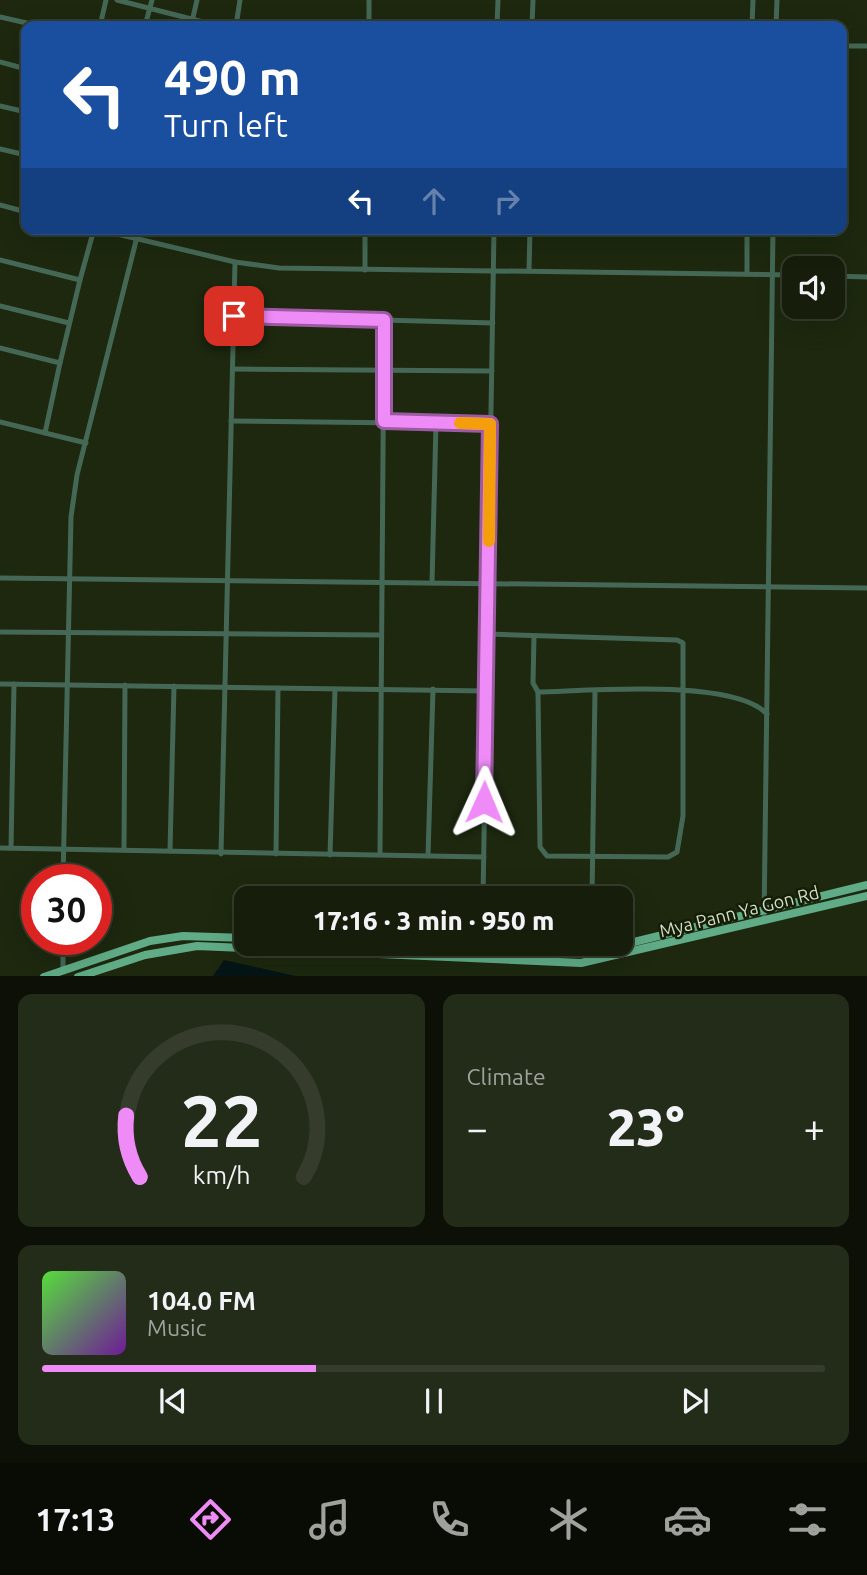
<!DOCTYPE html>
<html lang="en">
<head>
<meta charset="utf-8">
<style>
	:root { --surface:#161e0b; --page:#232b19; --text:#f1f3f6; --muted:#9ea29d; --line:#353c2c; --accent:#ef8bf7 }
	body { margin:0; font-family:Ubuntu,sans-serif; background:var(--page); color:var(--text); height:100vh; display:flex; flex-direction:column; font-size:26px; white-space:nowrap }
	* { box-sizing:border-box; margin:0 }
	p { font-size:23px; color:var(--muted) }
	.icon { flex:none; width:38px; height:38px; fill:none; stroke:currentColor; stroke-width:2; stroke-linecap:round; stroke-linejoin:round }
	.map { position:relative; height:976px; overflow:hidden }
	.side { display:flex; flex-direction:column; gap:18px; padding:18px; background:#0c1006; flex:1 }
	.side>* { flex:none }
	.guide { position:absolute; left:21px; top:21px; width:826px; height:214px; border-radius:14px; box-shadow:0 7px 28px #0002,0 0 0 2px var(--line); background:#1a4fa0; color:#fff; overflow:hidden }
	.buttons { position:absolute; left:782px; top:256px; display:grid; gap:14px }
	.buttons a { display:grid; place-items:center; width:63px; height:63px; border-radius:14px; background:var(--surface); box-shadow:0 7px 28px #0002,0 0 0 2px var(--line); font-size:35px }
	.speed { position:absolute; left:21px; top:864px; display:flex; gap:14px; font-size:35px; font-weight:700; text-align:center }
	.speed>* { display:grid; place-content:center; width:91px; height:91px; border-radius:50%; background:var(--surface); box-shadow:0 7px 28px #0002,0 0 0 2px var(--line); line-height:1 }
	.speed .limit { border:10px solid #d22; background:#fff; color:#111 }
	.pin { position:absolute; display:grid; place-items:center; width:60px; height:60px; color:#fff; margin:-30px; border-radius:14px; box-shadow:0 4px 10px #0006 }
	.me { position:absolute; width:77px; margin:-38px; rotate:1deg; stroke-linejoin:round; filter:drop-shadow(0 0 5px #0008) }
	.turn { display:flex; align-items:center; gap:24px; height:147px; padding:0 28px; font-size:32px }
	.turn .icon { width:91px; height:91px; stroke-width:2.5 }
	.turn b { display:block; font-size:49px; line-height:60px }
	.lanes { display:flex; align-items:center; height:66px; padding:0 28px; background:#0003; justify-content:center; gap:35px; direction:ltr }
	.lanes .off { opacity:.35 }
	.big { font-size:52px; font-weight:800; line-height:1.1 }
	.side .tile { flex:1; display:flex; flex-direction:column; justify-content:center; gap:10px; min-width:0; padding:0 24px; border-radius:14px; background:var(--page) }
	.side .dial { align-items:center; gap:0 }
	.dial svg { height:182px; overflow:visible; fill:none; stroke:var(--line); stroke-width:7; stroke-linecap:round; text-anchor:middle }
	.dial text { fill:var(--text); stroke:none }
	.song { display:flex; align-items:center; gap:21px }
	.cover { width:84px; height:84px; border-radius:10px; background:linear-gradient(135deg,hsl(110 70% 55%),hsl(280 70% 35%)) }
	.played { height:7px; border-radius:4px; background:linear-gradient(90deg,var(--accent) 35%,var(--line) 35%) }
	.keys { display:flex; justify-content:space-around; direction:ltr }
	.heat { display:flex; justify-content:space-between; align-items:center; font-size:38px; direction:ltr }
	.side .tiles { flex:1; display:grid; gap:18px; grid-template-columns:1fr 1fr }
	.tile:last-child { grid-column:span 2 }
	.trip { position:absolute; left:234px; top:886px; width:399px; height:70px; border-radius:14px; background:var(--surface); box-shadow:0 7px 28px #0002,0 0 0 2px var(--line); font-weight:800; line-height:70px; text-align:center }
	.tab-bar { display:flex; height:112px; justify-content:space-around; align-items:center; background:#090c04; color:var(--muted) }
	.tab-bar .icon { width:49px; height:49px }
	.tab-bar .current { color:var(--accent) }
	.tab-bar b { font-size:32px; color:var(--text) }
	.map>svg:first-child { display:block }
	.water { fill:#051515 }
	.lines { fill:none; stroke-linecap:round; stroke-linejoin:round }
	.minor { stroke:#456856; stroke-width:5 }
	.primary { stroke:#60ac87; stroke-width:8 }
	.route-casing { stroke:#9b5aa1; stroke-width:18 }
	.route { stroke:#ef8bf7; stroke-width:12 }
	.slow { stroke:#f59e0b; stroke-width:12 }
	.labels { text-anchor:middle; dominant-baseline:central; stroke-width:5; stroke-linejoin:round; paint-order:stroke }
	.street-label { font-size:18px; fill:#d3dbcb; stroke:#141e05 }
</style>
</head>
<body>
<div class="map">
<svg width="867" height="977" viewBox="0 0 867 977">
	<rect width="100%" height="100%" fill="#1d280f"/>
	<polygon class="water" points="224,960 296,976 213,976"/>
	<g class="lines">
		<g class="minor">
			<polyline points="117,0 219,26"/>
			<polyline points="369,0 369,26"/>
			<polyline points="0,17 40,26"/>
			<polyline points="100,26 106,0"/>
			<polyline points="145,26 152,0"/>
			<polyline points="191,26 197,0"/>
			<polyline points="236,26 240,0"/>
			<polyline points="497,26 498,0"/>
			<polyline points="532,26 533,0"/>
			<polyline points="752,26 753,0"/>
			<polyline points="776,26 777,0"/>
			<polyline points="842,46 867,46"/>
			<polyline points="0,62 26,69"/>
			<polyline points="0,106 26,112"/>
			<polyline points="0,149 26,155"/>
			<polyline points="0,205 26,212"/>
			<polyline points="96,229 235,262 279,268 794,275"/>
			<polyline points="365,229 365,270"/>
			<polyline points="0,260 80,280 94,229"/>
			<polyline points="529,270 530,229"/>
			<polyline points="747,274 747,229"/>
			<polyline points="833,276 867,277"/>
			<polyline points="0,306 69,323"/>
			<polyline points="234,316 493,323"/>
			<polyline points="0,348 60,363 80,280"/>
			<polyline points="233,369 492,371"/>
			<polyline points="231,421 490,424"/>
			<polyline points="0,422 86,443"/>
			<polyline points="45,433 60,363"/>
			<polyline points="0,578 867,588"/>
			<polyline points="432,583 436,423"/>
			<polyline points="0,632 381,635"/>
			<path d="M488 634 677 640 683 643V816L677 852 668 857 547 856 540 847 538 692C588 691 734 678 767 714"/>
			<polyline points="534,636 533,683 538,692"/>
			<polyline points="0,684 486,691"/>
			<polyline points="0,848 484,857"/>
			<polyline points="11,848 14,684"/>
			<polyline points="124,850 125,685"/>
			<polyline points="170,851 174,686"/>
			<polyline points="221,854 235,262"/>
			<polyline points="276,854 278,688"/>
			<polyline points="380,854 384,320"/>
			<polyline points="330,855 335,689"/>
			<polyline points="428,856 433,689"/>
			<polyline points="63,880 71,517 77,475 139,229"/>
			<polyline points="592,897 595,691"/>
			<polyline points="483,898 494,229"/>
			<polyline points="764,921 773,229"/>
			<polyline points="63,940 63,970"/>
		</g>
		<g class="primary">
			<polyline points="369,943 593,952 867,885"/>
			<polyline points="44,977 150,941 183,936 247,938"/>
			<polyline points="78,977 145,955 197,946 581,963 867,896"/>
		</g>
	</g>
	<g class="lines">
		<g class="route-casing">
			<polyline id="route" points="234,316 384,320 384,421 490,424 484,802"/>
		</g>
		<use href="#route" class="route"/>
		<polyline class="slow" points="460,423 490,424 489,541"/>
	</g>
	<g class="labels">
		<g class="street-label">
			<text transform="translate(739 911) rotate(-14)">Mya Pann Ya Gon Rd</text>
		</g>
	</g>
</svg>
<div class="buttons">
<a><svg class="icon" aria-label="sound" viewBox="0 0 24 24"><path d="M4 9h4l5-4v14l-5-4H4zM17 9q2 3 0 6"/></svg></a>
</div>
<div class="speed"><div class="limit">30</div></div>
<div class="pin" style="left:234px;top:316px;background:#d93025"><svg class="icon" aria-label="arrive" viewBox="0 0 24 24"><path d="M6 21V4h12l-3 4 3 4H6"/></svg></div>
<svg class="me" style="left:484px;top:802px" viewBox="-20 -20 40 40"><path d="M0-17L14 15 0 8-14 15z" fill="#ef8bf7" stroke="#fff" stroke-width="4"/></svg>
<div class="trip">17:16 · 3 min · 950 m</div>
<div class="guide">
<div class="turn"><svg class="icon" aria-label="left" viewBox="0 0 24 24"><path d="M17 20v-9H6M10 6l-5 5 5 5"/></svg><div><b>490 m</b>Turn left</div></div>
<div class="lanes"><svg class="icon" aria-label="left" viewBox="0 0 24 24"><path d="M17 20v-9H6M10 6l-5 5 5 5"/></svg><svg class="icon off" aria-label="ahead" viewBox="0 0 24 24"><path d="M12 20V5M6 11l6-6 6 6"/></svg><svg class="icon off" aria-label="right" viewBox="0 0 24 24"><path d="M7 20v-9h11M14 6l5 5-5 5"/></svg></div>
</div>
</div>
<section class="side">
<div class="tiles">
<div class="tile dial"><svg viewBox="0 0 100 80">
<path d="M14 69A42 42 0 1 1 86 69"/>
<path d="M14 69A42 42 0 0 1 8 42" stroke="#ef8bf7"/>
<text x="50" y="56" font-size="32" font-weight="700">22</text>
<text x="50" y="72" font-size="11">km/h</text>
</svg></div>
<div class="tile"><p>Climate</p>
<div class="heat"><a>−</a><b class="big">23°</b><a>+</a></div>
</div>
<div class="tile">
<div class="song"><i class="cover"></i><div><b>104.0 FM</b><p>Music</p></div></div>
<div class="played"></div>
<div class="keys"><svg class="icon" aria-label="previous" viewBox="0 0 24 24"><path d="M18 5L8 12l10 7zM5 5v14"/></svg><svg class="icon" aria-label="pause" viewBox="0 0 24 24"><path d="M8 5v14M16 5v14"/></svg><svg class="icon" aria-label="next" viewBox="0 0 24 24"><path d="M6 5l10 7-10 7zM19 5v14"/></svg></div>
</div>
</div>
</section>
<nav class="tab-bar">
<b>17:13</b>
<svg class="icon current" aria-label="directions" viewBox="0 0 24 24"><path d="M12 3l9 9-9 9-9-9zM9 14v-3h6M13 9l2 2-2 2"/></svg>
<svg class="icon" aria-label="music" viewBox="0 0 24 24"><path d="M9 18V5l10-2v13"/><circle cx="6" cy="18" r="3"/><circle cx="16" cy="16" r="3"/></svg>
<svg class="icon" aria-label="phone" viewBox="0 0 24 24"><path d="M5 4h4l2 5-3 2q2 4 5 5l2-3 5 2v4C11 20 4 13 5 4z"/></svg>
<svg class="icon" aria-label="climate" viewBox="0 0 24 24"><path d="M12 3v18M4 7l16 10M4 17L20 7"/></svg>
<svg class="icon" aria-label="car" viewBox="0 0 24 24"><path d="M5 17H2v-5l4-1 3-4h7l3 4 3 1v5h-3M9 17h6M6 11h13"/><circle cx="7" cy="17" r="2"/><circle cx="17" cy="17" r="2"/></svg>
<svg class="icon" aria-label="filters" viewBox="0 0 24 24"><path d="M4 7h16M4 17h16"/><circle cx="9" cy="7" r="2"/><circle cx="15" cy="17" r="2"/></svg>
</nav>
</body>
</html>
